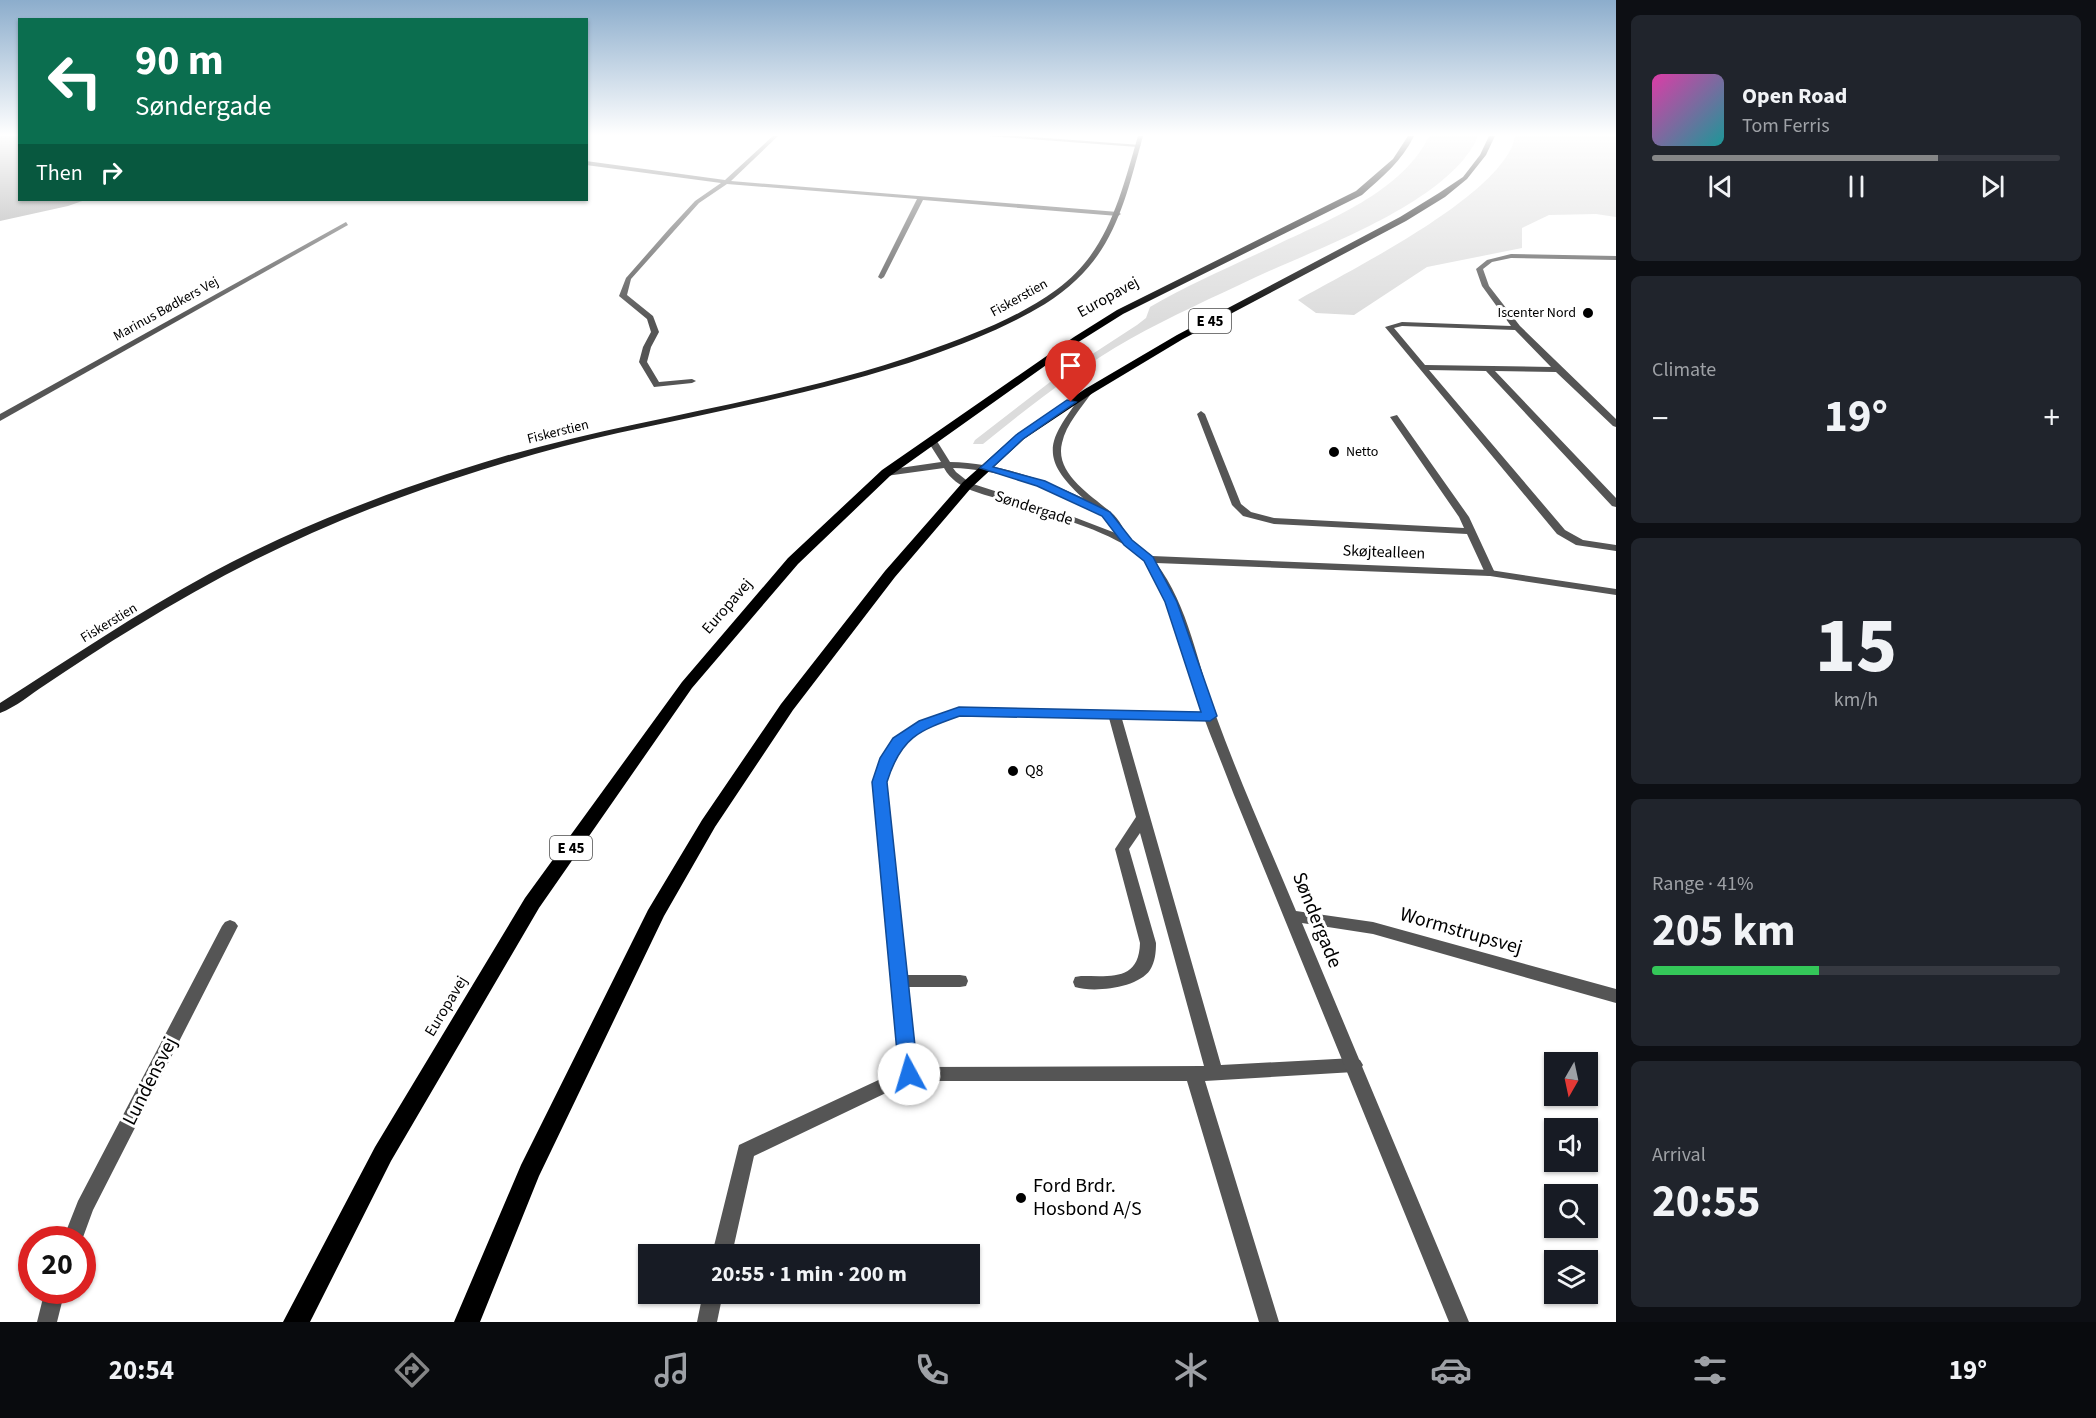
<!DOCTYPE html>
<html lang="en">
<head>
<meta charset="utf-8">
<style>
	:root { --surface:#171b24; --page:#20242c; --text:#f1f3f6; --muted:#9ea1a6; --line:#363941; --accent:#858687 }
	body { margin:0; font-family:"Source Sans 3",sans-serif; background:var(--page); color:var(--text); height:100vh; display:flex; flex-direction:column; font-size:22px; white-space:nowrap }
	* { box-sizing:border-box; margin:0 }
	p { font-size:20px; color:var(--muted) }
	.icon { flex:none; width:33px; height:33px; fill:none; stroke:currentColor; stroke-width:2; stroke-linecap:round; stroke-linejoin:round }
	.map { position:relative; flex:1; overflow:hidden }
	.details { display:flex; flex-direction:column; gap:15px; padding:15px; background:#0d0f14; width:480px }
	.details>* { flex:none }
	.hud { position:absolute; left:18px; top:18px; width:570px; height:183px; border-radius:0px; box-shadow:0 2px 4px #0004; background:#0b6e4f; color:#fff; overflow:hidden }
	.needle { width:39px; rotate:189deg }
	.buttons { position:absolute; left:1544px; top:1052px; display:grid; gap:12px }
	.buttons a { display:grid; place-items:center; width:54px; height:54px; border-radius:0px; background:var(--surface); box-shadow:0 2px 4px #0004; font-size:30px }
	.speed { position:absolute; left:18px; top:1226px; display:flex; gap:12px; font-size:30px; font-weight:700; text-align:center }
	.speed>* { display:grid; place-content:center; width:78px; height:78px; border-radius:50%; background:var(--surface); box-shadow:0 2px 4px #0004; line-height:1 }
	.speed .limit { border:9px solid #d22; background:#fff; color:#111 }
	.pin { position:absolute; display:grid; place-items:center; width:51px; height:51px; color:#fff; margin:-62px -26px; border-radius:50% 50% 50% 0; rotate:-45deg; box-shadow:0 0 6px #0007 }
	.pin .icon { rotate:45deg }
	.me { position:absolute; width:66px; margin:-33px; rotate:354deg; stroke-linejoin:round; filter:drop-shadow(0 0 4px #0008) }
	.turn { display:flex; align-items:center; gap:21px; height:126px; padding:0 18px; font-size:27px }
	.turn .icon { width:78px; height:78px; stroke-width:2.5 }
	.turn b { display:block; font-size:42px; line-height:51px }
	.then { display:flex; align-items:center; height:57px; padding:0 18px; background:#0003; gap:12px; font-size:22px }
	.big { font-size:45px; font-weight:700; line-height:1.1 }
	.details .widget { flex:1; display:flex; flex-direction:column; justify-content:center; gap:9px; min-width:0; padding:0 21px; border-radius:9px; background:var(--page) }
	.details .dial { align-items:center; gap:0 }
	.dial b { font-size:78px; line-height:1 }
	.song { display:flex; align-items:center; gap:18px }
	.cover { width:72px; height:72px; border-radius:9px; background:linear-gradient(135deg,hsl(320 70% 55%),hsl(180 70% 35%)) }
	.played { height:6px; border-radius:3px; background:linear-gradient(90deg,var(--accent) 70%,var(--line) 70%) }
	.keys { display:flex; justify-content:space-around; direction:ltr }
	.heat { display:flex; justify-content:space-between; align-items:center; font-size:33px; direction:ltr }
	.charge { height:9px; border-radius:4px; background:linear-gradient(90deg,#34c759 41%,var(--line) 0) }
	.trip { position:absolute; left:638px; top:1244px; width:342px; height:60px; border-radius:0px; background:var(--surface); box-shadow:0 2px 4px #0004; font-weight:700; line-height:60px; text-align:center }
	.dock { display:flex; height:96px; justify-content:space-around; align-items:center; background:#090b0e; color:var(--muted) }
	.dock .icon { width:42px; height:42px }
	.dock .on { color:var(--accent) }
	.dock b { font-size:27px; color:var(--text) }
	main { display:flex; flex:1; min-height:0 }
	.map>svg:first-child { display:block }
	.green { fill:#dcdcdc }
	.water { fill:#a3a3a3 }
	.lines { fill:none; stroke-linecap:round; stroke-linejoin:round }
	.lane { fill:#555; fill-rule:evenodd }
	.street { fill:#555; fill-rule:evenodd }
	.secondary { fill:#222; fill-rule:evenodd }
	.primary { fill:#000; fill-rule:evenodd }
	.route { fill:#1a73e8; stroke:#114b97; stroke-width:1.5 }
	.poi-dot { fill:#000; stroke:#fff; stroke-width:2 }
	.labels { text-anchor:middle; dominant-baseline:central; stroke-width:6; stroke-linejoin:round; paint-order:stroke }
	.far-street-label { font-size:14px; fill:#000; stroke:#fff }
	.far-poi-label { font-size:14px; fill:#000; stroke:#fff; text-anchor:end }
	.shield { fill:#fff; stroke:#4c4c4c; stroke-width:1.5 }
	.shield-label { font-size:15px; font-weight:bold; fill:#000 }
	.street-label { font-size:16px; fill:#000; stroke:#fff }
	.poi-label { font-size:16px; fill:#000; stroke:#fff; text-anchor:start }
	.near-street-label { font-size:20px; fill:#000; stroke:#fff }
	.near-poi-label { font-size:20px; fill:#000; stroke:#fff; text-anchor:start }
</style>
</head>
<body>
<main>
<div class="map">
<svg width="1616" height="1322" viewBox="0 0 1616 1322">
	<rect width="100%" height="100%" fill="#fff"/>
	<g class="green">
		<path d="M1429 136H1478C1451 202 1318 248 1256 277 1214 297 1171 316 1130 339 1077 369 1030 406 983 444H973L975 440 1054 379 1137 325 1146 318 1150 307C1189 284 1232 266 1274 246 1326 221 1403 192 1429 136Z"/>
		<path d="M1515 136H1616V217L1596 214 1549 215 1522 228V248L1427 267 1354 315 1316 313 1298 300C1348 271 1506 194 1515 136Z"/>
	</g>
	<polygon class="water" points="0,136 19,136 20,200 85,200 68,206 0,221"/>
	<g class="lines">
		<g class="lane">
			<path d="M1511 254 1616 256V260L1511 258 1492 262 1483 269 1489 286 1520 326 1616 419V427L1613 426 1556 372 1495 371 1616 498V507L1612 506 1486 371 1429 370 1565 530 1583 540 1616 545V551L1576 545 1557 534 1385 327 1402 322 1511 326 1482 286 1476 269 1487 260ZM1402 326 1515 330 1551 367 1425 365 1394 328Z"/>
			<polygon points="1201,411 1205,414 1241,504 1251,512 1274,518 1464,528 1459,517 1390,417 1397,415 1469,517 1495,573 1490,576 1486,575 1467,534 1274,524 1243,516 1232,505 1197,414"/>
			<path d="M959 708 1210 712 1216 716 1210 720 1122 719 1221 1065 1354 1058 1360 1060 1363 1065 1360 1070 1354 1072 1205 1081 1279 1322H1259L1187 1081H911L754 1156 732 1254H712L739 1145 900 1070 873 782C890 734 911 721 959 708ZM960 716 1109 718 1136 817 1115 849 1140 943C1139 981 1111 976 1081 976L1075 977 1073 982 1075 987C1094 993 1138 988 1150 970 1155 962 1156 953 1156 943L1129 849 1140 833 1204 1066 917 1067 909 987H960L966 986 968 981 966 976 960 975H907L887 782C902 738 917 730 960 716Z"/>
			<polygon points="703,1293 723,1293 717,1322 697,1322"/>
		</g>
		<g class="street">
			<polygon points="773,136 778,136 731,181 1118,212 1121,214 1118,216 923,200 884,277 881,279 878,277 917,199 727,184 699,203 631,279 627,295 653,316 659,332 651,347 647,362 659,382 692,379 696,381 692,383 654,387 639,362 643,347 651,332 647,319 619,296 626,278 669,229 695,201 721,183 586,165 586,161 725,180"/>
			<polygon points="989,136 1018,136 1141,145 1138,147"/>
			<polygon points="346,222 348,225 0,421 0,414"/>
			<path d="M1086 389 1093 391C1082 407 1066 424 1062 443 1054 475 1095 497 1114 515 1122 523 1125 534 1133 542 1138 547 1146 551 1152 556L1490 570 1616 589V595L1490 576 1156 563C1189 606 1198 666 1216 716 1240 782 1269 846 1296 911L1373 922 1616 989V1003L1373 934 1302 923 1469 1322H1449L1234 795C1222 763 1209 733 1198 701 1185 660 1172 592 1144 560 1119 532 1043 513 1006 501 984 494 956 490 944 468L886 476 881 473 886 470 941 462 927 440 932 437 935 438 950 462C997 463 1040 478 1083 498 1033 453 1053 436 1086 389ZM953 468C1000 469 1063 490 1103 516 1109 520 1114 528 1118 534L1066 514 970 483 956 472Z"/>
			<polygon points="230,920 235,922 238,926 93,1210 82,1240 63,1239 78,1201 222,926 225,922"/>
			<polygon points="45,1290 65,1290 57,1322 37,1322"/>
		</g>
		<path class="secondary" d="M1138 136H1143C1123 208 1113 261 1045 304 1009 326 969 342 929 356 828 391 722 410 618 433 543 450 471 472 399 498 307 531 219 575 135 627 105 645 75 665 45 685 31 694 16 707 0 713V703C69 659 137 613 209 574 302 524 403 486 505 456 643 417 787 400 924 352 969 336 1016 319 1056 290 1108 253 1121 194 1138 136Z"/>
		<g class="primary">
			<path d="M1408 136H1414C1402 161 1382 177 1362 195L1123 314 1080 341 890 476 798 564 692 688 539 908 391 1161 310 1322H283L375 1147 525 898 682 682 788 558 882 470 1074 337 1117 310 1356 191 1393 159Z"/>
			<polygon points="1489,136 1495,136 1486,155 1467,179 1445,197 1406,221 1183,339 1093,393 1024,439 971,488 895,577 793,710 715,827 664,916 539,1176 480,1322 454,1322 521,1165 648,910 702,820 781,704 885,571 963,482 1016,435 1085,389 1177,335 1400,217 1439,193 1463,177 1480,155"/>
		</g>
	</g>
	<linearGradient id="sky" x2="0" y2="1"><stop stop-color="#8cadcc"/><stop offset="0.42" stop-color="#fff"/><stop offset="1" stop-color="#fff" stop-opacity="0"/></linearGradient>
	<rect width="1616" height="321" fill="url(#sky)"/>
	<path class="route" d="M1067 400 1076 402 1023 439 993 467 1045 481 1110 512 1132 540 1153 557 1177 602 1217 716 1210 721 960 716C918 731 901 737 887 782L918 1074 916 1080 909 1082 902 1080 899 1074 872 782 880 758 893 738 919 721 959 707 1201 712 1165 602 1144 561 1124 545 1102 516 1037 486 980 468 1016 435Z"/>
	<g class="poi-dot">
		<circle cx="1588" cy="313" r="6"/>
		<circle cx="1334" cy="452" r="6"/>
		<circle cx="1013" cy="771" r="6"/>
		<circle cx="1021" cy="1198" r="6"/>
	</g>
	<g class="labels">
		<g class="far-street-label">
			<text transform="translate(1019 298) rotate(-29)">Fiskerstien</text>
			<text transform="translate(166 309) rotate(-29)">Marinus Bødkers Vej</text>
			<text transform="translate(558 432) rotate(-14)">Fiskerstien</text>
			<text transform="translate(109 623) rotate(-31)">Fiskerstien</text>
		</g>
		<g class="far-poi-label">
			<text x="1576" y="313">Iscenter Nord</text>
			<text x="1346" y="452" text-anchor="start">Netto</text>
		</g>
		<g class="shield">
			<rect x="1189" y="309" width="42" height="24" rx="4.5"/>
			<rect x="550" y="836" width="42" height="24" rx="4.5"/>
		</g>
		<g class="shield-label">
			<text x="1210" y="321">E 45</text>
			<text x="571" y="848">E 45</text>
		</g>
		<g class="street-label">
			<text transform="translate(1108 297) rotate(-29)">Europavej</text>
			<text transform="translate(1034 508) rotate(18)">Søndergade</text>
			<text transform="translate(1384 552) rotate(2)">Skøjtealleen</text>
			<text transform="translate(727 606) rotate(-49)">Europavej</text>
			<text transform="translate(446 1006) rotate(-59)">Europavej</text>
		</g>
		<g class="poi-label">
			<text x="1025" y="771">Q8</text>
		</g>
		<g class="near-street-label">
			<text transform="translate(1317 920) rotate(68)">Søndergade</text>
			<text transform="translate(1461 931) rotate(16)">Wormstrupsvej</text>
			<text transform="translate(150 1081) rotate(-63)">Lundensvej</text>
		</g>
		<g class="near-poi-label">
			<text x="1033" y="1186">Ford Brdr.<tspan x="1033" dy="23">Hosbond A/S</tspan></text>
		</g>
	</g>
</svg>
<div class="buttons">
<a><svg class="needle" viewBox="-14 -14 28 28"><path d="M0-13l5 13h-10z" fill="#e53935"/><path d="M0 13l5-13h-10z" fill="#9ea1a6"/></svg></a>
<a><svg class="icon" aria-label="sound" viewBox="0 0 24 24"><path d="M4 9h4l5-4v14l-5-4H4zM17 9q2 3 0 6"/></svg></a>
<a><svg class="icon" aria-label="search" viewBox="0 0 24 24"><circle cx="10" cy="10" r="6"/><path d="M15 15l6 6"/></svg></a>
<a><svg class="icon" aria-label="layers" viewBox="0 0 24 24"><path d="M12 4l9 5-9 5-9-5zM3 14l9 5 9-5"/></svg></a>
</div>
<div class="speed"><div class="limit">20</div></div>
<div class="pin" style="left:1071px;top:402px;background:#d93025"><svg class="icon" aria-label="arrive" viewBox="0 0 24 24"><path d="M6 21V4h12l-3 4 3 4H6"/></svg></div>
<svg class="me" style="left:909px;top:1074px" viewBox="-20 -20 40 40"><circle r="19" fill="#fff"/><path d="M0-13L10 11 0 6-10 11z" fill="#1a73e8"/></svg>
<div class="trip">20:55 · 1 min · 200 m</div>
<div class="hud">
<div class="turn"><svg class="icon" aria-label="left" viewBox="0 0 24 24"><path d="M17 20v-9H6M10 6l-5 5 5 5"/></svg><div><b>90 m</b>Søndergade</div></div>
<div class="then">Then<svg class="icon" aria-label="right" viewBox="0 0 24 24"><path d="M7 20v-9h11M14 6l5 5-5 5"/></svg></div>
</div>
</div>
<section class="details">
<div class="widget">
<div class="song"><i class="cover"></i><div><b>Open Road</b><p>Tom Ferris</p></div></div>
<div class="played"></div>
<div class="keys"><svg class="icon" aria-label="previous" viewBox="0 0 24 24"><path d="M18 5L8 12l10 7zM5 5v14"/></svg><svg class="icon" aria-label="pause" viewBox="0 0 24 24"><path d="M8 5v14M16 5v14"/></svg><svg class="icon" aria-label="next" viewBox="0 0 24 24"><path d="M6 5l10 7-10 7zM19 5v14"/></svg></div>
</div>
<div class="widget"><p>Climate</p>
<div class="heat"><a>−</a><b class="big">19°</b><a>+</a></div>
</div>
<div class="widget dial"><b>15</b><p>km/h</p></div>
<div class="widget"><p>Range · 41%</p><b class="big">205 km</b><div class="charge"></div></div>
<div class="widget"><p>Arrival</p><b class="big">20:55</b></div>
</section>
</main>
<nav class="dock">
<b>20:54</b>
<svg class="icon on" aria-label="directions" viewBox="0 0 24 24"><path d="M12 3l9 9-9 9-9-9zM9 14v-3h6M13 9l2 2-2 2"/></svg>
<svg class="icon" aria-label="music" viewBox="0 0 24 24"><path d="M9 18V5l10-2v13"/><circle cx="6" cy="18" r="3"/><circle cx="16" cy="16" r="3"/></svg>
<svg class="icon" aria-label="phone" viewBox="0 0 24 24"><path d="M5 4h4l2 5-3 2q2 4 5 5l2-3 5 2v4C11 20 4 13 5 4z"/></svg>
<svg class="icon" aria-label="climate" viewBox="0 0 24 24"><path d="M12 3v18M4 7l16 10M4 17L20 7"/></svg>
<svg class="icon" aria-label="car" viewBox="0 0 24 24"><path d="M5 17H2v-5l4-1 3-4h7l3 4 3 1v5h-3M9 17h6M6 11h13"/><circle cx="7" cy="17" r="2"/><circle cx="17" cy="17" r="2"/></svg>
<svg class="icon" aria-label="filters" viewBox="0 0 24 24"><path d="M4 7h16M4 17h16"/><circle cx="9" cy="7" r="2"/><circle cx="15" cy="17" r="2"/></svg>
<b>19°</b>
</nav>
</body>
</html>
